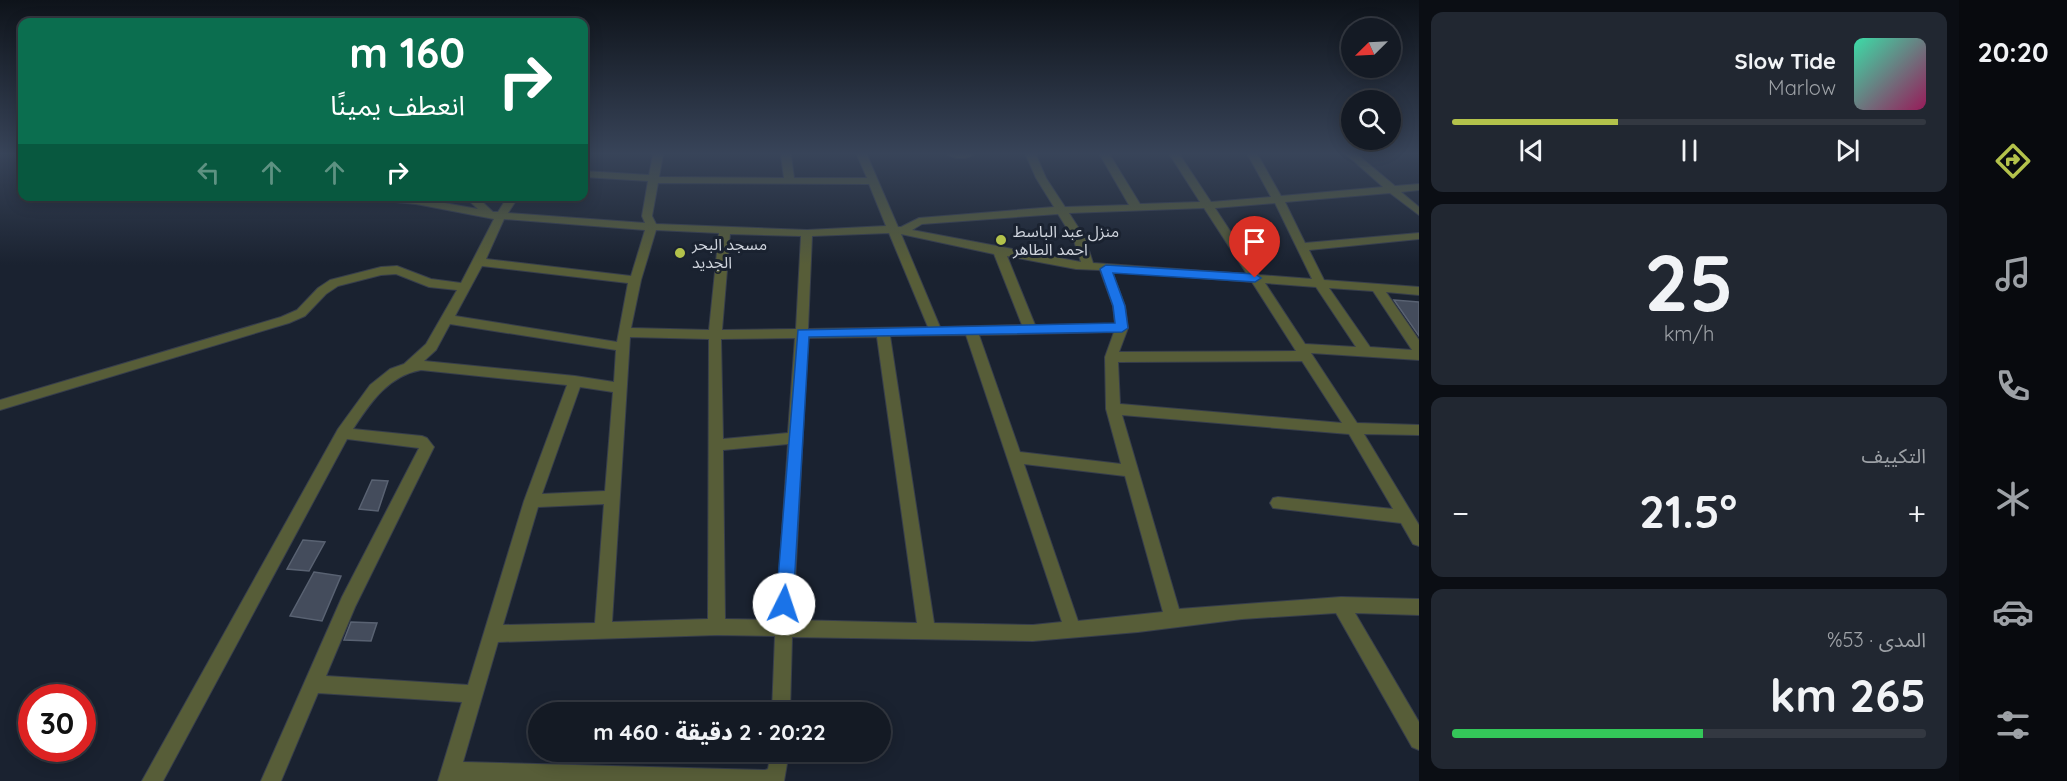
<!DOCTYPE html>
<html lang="ar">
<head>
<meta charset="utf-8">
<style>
	:root { --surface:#141a24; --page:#212731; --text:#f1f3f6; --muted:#9da1a6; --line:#333841; --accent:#b3c24b }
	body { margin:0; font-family:Quicksand,"Noto Sans Arabic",sans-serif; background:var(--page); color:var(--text); direction:rtl; height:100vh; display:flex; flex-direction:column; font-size:22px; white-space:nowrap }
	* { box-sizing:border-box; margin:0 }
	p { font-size:20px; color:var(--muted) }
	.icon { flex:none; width:33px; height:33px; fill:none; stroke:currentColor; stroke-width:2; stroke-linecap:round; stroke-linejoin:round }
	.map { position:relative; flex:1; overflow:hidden; direction:ltr }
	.side { display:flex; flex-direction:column; gap:12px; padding:12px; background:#0b0e14; width:540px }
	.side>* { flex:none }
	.top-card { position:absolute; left:18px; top:18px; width:570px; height:183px; border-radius:12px; box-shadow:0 3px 15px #0003,0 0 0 2px var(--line); direction:rtl; background:#0b6e4f; color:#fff; overflow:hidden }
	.needle { width:39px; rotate:246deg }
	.controls { position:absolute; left:1341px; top:18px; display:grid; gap:12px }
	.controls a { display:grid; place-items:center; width:60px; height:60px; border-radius:50%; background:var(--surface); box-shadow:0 3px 15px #0003,0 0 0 2px var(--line); font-size:30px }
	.speed { position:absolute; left:18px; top:684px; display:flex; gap:12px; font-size:30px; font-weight:700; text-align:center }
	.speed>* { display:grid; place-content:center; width:78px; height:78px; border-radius:50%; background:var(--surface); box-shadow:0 3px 15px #0003,0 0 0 2px var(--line); line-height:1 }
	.speed .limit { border:9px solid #d22; background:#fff; color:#111 }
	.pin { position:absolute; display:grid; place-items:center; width:51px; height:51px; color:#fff; margin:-62px -26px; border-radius:50% 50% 50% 0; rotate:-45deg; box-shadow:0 0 6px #0007 }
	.pin .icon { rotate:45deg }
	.me { position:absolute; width:66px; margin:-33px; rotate:4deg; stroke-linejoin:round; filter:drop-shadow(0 0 4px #0008) }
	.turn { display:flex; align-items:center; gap:21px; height:126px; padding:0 24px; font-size:27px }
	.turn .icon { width:78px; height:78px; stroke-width:2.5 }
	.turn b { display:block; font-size:42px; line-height:51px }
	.lanes { display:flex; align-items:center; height:57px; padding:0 24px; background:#0003; justify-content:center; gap:30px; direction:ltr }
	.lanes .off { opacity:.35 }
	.big { font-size:45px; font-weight:800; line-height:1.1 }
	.side .card { flex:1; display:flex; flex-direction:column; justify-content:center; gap:9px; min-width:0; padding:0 21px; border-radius:12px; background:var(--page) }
	.side .dial { align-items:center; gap:0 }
	.dial b { font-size:78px; line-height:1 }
	.song { display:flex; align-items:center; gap:18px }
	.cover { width:72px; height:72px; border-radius:9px; background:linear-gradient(135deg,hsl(160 70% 55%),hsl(330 70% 35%)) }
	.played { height:6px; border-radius:3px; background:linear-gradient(90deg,var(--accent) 35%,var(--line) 35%) }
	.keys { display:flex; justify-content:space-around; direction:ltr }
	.heat { display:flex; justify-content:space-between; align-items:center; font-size:33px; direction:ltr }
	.charge { height:9px; border-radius:4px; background:linear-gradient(90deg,#34c759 53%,var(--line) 0) }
	.trip { position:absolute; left:528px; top:702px; width:363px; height:60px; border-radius:30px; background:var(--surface); box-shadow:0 3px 15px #0003,0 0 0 2px var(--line); font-weight:800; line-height:60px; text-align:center; direction:rtl }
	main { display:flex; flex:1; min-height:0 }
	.menu { display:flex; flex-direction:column; width:108px; justify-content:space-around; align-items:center; background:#080a0e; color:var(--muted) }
	.menu .icon { width:42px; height:42px }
	.menu .selected { color:var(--accent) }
	.menu b { font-size:27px; color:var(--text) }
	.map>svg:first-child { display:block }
	.building { fill:#444c5c; stroke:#596272; stroke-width:1.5 }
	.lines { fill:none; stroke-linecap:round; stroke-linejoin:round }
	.street-casing { stroke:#373e4c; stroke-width:2 }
	.street { fill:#575d38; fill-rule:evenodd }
	.route { fill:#1a73e8; stroke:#114b97; stroke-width:1.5 }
	.poi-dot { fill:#b3c24b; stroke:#1a2230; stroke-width:2 }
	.labels { text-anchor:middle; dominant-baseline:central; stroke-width:6; stroke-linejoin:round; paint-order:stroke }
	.poi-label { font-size:16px; fill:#cfd4dd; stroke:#1a2230; text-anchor:start }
</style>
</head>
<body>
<main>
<nav class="menu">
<b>20:20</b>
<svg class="icon selected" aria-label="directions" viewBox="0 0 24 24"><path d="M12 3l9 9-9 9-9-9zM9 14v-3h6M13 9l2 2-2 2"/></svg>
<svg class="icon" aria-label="music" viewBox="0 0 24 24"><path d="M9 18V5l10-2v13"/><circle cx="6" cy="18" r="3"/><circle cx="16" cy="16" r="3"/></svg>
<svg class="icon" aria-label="phone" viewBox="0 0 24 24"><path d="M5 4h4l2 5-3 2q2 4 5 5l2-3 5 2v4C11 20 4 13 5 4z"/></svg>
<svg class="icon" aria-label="climate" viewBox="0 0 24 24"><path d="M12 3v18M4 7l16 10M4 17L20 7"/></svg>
<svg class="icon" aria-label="car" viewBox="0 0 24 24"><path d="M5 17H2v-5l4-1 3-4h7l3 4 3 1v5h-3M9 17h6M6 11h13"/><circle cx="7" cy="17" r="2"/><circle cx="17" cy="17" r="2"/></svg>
<svg class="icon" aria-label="filters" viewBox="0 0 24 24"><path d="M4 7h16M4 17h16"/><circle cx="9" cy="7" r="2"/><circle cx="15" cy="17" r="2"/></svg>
</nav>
<section class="side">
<div class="card">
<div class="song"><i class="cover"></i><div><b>Slow Tide</b><p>Marlow</p></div></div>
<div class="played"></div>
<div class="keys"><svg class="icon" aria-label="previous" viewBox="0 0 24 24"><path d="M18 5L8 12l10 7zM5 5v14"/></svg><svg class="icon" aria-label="pause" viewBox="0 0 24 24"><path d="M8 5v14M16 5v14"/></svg><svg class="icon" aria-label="next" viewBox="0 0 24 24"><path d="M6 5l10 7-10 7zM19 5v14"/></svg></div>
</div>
<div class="card dial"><b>25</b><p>km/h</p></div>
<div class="card"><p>التكييف</p>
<div class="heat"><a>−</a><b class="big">21.5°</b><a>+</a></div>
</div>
<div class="card"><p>المدى · 53%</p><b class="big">265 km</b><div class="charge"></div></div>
</section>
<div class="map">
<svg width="1419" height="781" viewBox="0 0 1419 781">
	<rect width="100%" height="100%" fill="#1a2230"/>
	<g class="building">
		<polygon points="1394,300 1419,302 1419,336"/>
		<polygon points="372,480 388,481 378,511 359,509"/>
		<polygon points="303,540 325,542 309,571 287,569"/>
		<polygon points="314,572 341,576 322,621 290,616"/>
		<polygon points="351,622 377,623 371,641 344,640"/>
	</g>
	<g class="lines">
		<g class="street-casing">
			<g id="street">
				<path d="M653 155H663L659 177 784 178 781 155H791L794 178H867L857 155H867L898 227H901L919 218 1054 207 1036 178 1026 155H1036L1046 178 1065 207 1129 205 1100 155H1110L1140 204 1200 202 1170 155H1180L1211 202 1271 197 1248 155H1258L1281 196 1383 187 1347 155H1358L1395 186 1419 184V190L1401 192 1419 207V215L1390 193 1285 202 1305 243 1419 233V239L1309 250 1324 280 1419 287V295L1386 292 1419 340V360L1311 353 1357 423 1419 425V435L1364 434 1419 525V546L1413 544 1401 523 1273 508 1270 503 1273 498 1278 497 1393 509 1349 434 1122 415 1179 609 1341 597 1419 599V615L1355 613 1419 722V750L1412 747 1336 613 1242 619 1138 632 1033 641 792 637 790 712H772L775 636 717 635 498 642 463 762 765 770 768 769 771 752H789L784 781H438L462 702 318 693 281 781H261L342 597 419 448 347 439 163 781H142L338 429 370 385 390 369 404 364 426 344 457 290 429 287 396 274 381 275 338 286 326 294 305 316 289 323 0 410V400L281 317 297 310 318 288 330 280 381 267 397 266 431 279 461 283 494 219 416 204 364 199 359 196 416 198 478 209 464 196H476L493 212H498L508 196H519L508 213 645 223 642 216 648 181 584 177V171L649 175ZM658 183 869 184 886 226 807 230 656 224 652 216ZM1275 203 1312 279 1259 275 1215 208ZM1204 208 1247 274 1093 263 1085 238 1069 213ZM1058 214 1073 238 1081 262 912 230 922 224ZM504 219 645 230 631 276 486 259ZM656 230 719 233 709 330 631 328 641 280ZM889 233 928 327 808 329 812 236ZM730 234 801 236 796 329 722 330ZM901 234 994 254 1022 325 940 327ZM1007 256 1076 269 1100 270 1113 306 1115 324 1035 325ZM482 266 628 283 617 342 455 316ZM1112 271 1252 282 1296 351 1119 352 1128 328 1125 306ZM1265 283 1316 287 1356 347 1305 344ZM1329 288 1373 291 1412 350 1370 347ZM450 324 616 350 614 382 575 376 424 361 436 350ZM1114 332 1105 357 1106 409 1121 464 1020 452 979 335ZM966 335 1062 622 1033 625 934 623 890 336ZM630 337 709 339 708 619 612 622ZM877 337 917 623 793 620 808 338ZM795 338 788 433 723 439 721 339ZM1302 361 1342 423 1120 404 1118 362ZM421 370 567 385 524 501 468 685 326 676 355 607 434 447 427 438 422 436 353 429C371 402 388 376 421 370ZM580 387 613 392 605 491 542 494ZM788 444 776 620 725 619 723 450ZM1024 464 1125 476 1163 612 1078 621ZM604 504 595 623 503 625 538 507Z"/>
				<path d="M948 155H973C967 159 954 159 948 155Z"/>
			</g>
		</g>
		<use href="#street" class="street"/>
	</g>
	<linearGradient id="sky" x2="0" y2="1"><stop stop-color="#0e131a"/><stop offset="0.58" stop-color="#384459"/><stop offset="1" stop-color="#384459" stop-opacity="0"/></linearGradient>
	<rect width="1419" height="265" fill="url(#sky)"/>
	<polygon class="route" points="1106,265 1255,274 1261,278 1255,282 1113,273 1125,306 1128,328 1122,332 809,337 793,604 790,609 784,612 778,609 776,604 798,330 1115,323 1113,306 1100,269"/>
	<g class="poi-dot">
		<circle cx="1001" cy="240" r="6"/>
		<circle cx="680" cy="253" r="6"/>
	</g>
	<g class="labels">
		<g class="poi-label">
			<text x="1013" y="231">منزل عبد الباسط<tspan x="1013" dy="18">احمد الطاهر</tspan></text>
			<text x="692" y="244">مسجد البحر<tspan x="692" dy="18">الجديد</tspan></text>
		</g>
	</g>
</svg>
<div class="controls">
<a><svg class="needle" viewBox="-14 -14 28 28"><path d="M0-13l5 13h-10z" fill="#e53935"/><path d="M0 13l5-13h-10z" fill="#9da1a6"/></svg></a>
<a><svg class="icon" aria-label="search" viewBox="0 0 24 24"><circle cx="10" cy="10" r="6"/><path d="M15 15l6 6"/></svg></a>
</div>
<div class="speed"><div class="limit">30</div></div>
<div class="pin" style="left:1255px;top:278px;background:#d93025"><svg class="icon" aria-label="arrive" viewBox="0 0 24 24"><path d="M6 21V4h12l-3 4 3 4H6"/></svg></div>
<svg class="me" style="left:784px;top:604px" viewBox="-20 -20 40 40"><circle r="19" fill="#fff"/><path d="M0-13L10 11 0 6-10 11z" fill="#1a73e8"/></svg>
<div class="trip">20:22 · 2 دقيقة · 460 m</div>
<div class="top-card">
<div class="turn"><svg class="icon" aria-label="right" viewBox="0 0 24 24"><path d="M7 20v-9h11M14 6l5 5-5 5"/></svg><div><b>160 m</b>انعطف يمينًا</div></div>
<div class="lanes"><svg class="icon off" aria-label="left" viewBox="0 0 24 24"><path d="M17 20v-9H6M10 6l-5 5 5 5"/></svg><svg class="icon off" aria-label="ahead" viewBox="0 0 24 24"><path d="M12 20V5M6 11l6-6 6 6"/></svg><svg class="icon off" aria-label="ahead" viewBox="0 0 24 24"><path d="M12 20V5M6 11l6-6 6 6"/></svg><svg class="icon" aria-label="right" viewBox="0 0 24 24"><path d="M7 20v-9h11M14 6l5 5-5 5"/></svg></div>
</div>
</div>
</main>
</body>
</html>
